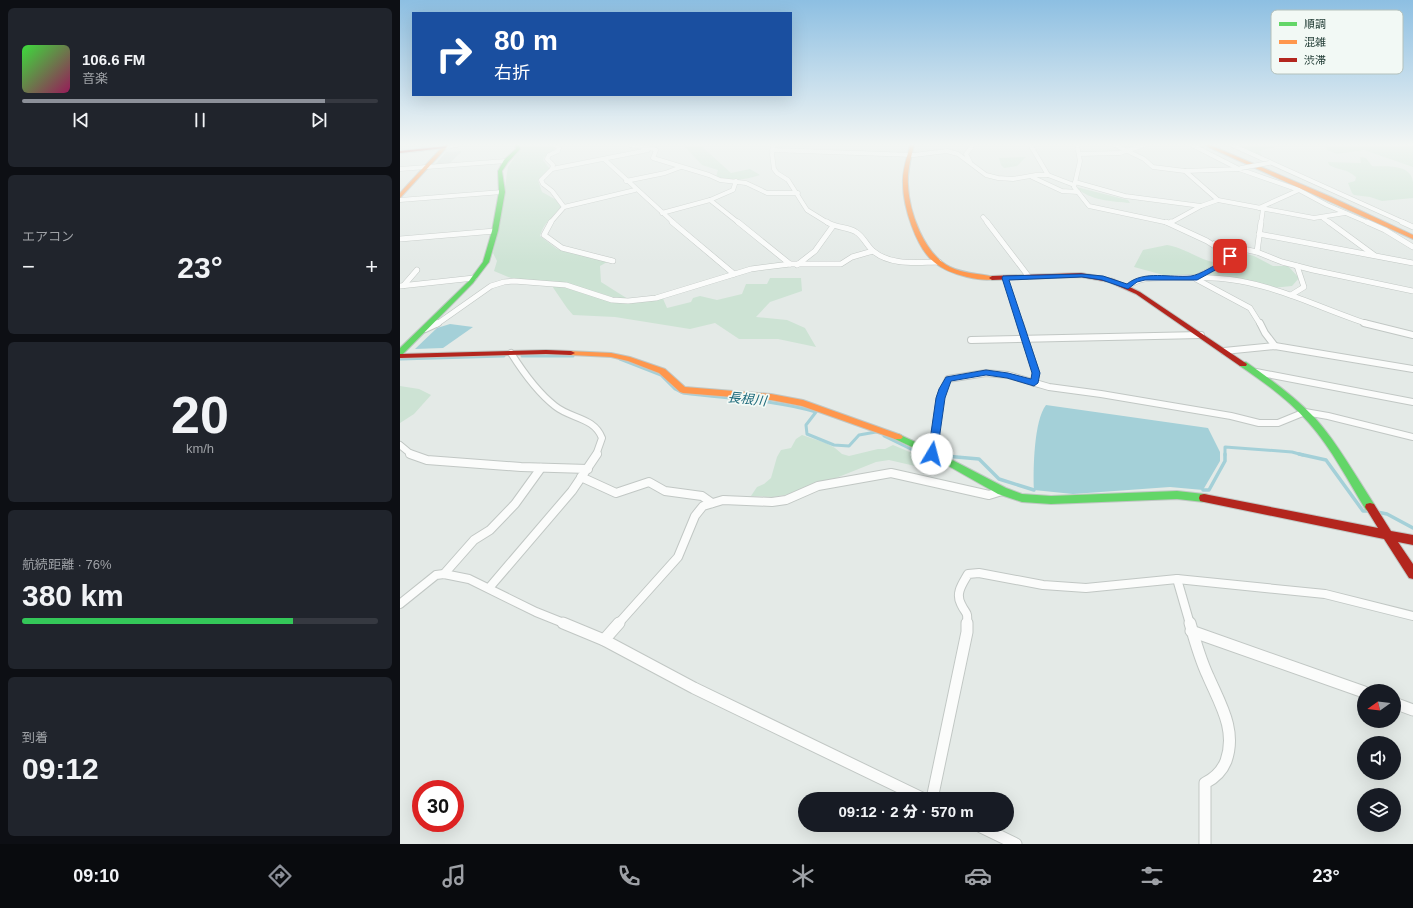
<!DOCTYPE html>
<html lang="ja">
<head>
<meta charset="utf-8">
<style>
	:root { --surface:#171b24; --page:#20242c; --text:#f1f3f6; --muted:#9ea1a6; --line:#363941; --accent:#8c9099 }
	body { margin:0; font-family:Helvetica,"Noto Sans JP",sans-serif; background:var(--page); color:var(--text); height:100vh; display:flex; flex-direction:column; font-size:15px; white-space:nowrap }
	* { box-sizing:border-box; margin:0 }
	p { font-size:13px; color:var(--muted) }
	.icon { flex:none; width:22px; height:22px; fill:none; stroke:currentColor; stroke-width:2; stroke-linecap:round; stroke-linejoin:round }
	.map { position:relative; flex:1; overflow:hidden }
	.drawer { display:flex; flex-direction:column; gap:8px; padding:8px; background:#0d0f14; width:400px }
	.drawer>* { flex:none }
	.top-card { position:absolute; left:12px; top:12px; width:380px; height:84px; border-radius:0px; box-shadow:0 4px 16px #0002; background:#1a4fa0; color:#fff; overflow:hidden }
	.needle { width:26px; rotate:256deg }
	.controls { position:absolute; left:957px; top:684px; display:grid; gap:8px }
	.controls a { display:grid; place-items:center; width:44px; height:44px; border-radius:50%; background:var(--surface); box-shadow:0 4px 16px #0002; font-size:20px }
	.speed { position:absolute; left:12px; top:780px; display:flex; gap:8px; font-size:20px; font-weight:700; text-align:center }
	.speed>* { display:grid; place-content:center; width:52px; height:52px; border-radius:50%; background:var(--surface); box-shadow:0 4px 16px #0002; line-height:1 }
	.speed .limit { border:6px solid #d22; background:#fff; color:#111 }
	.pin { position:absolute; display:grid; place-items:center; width:34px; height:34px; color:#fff; margin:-17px; border-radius:8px; box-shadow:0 2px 6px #0006 }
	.me { position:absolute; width:44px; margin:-22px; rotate:8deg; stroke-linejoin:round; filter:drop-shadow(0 0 3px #0008) }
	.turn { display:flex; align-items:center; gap:14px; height:84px; padding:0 16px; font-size:18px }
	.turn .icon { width:52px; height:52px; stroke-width:2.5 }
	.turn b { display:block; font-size:28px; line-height:34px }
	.big { font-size:30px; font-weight:800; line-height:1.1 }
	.drawer .widget { flex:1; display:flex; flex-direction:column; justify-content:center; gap:6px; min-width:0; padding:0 14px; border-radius:6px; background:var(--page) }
	.drawer .dial { align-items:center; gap:0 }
	.dial b { font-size:52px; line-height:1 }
	.song { display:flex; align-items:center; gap:12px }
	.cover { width:48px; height:48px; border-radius:6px; background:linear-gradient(135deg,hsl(120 70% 55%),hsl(330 70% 35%)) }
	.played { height:4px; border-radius:2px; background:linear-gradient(90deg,var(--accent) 85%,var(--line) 85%) }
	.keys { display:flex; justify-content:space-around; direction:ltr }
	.heat { display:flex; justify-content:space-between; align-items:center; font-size:22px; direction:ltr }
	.charge { height:6px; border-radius:3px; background:linear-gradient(90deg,#34c759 76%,var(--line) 0) }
	.trip { position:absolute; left:398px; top:792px; width:216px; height:40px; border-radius:20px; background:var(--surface); box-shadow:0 4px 16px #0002; font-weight:800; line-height:40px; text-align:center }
	.tab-bar { display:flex; height:64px; justify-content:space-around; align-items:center; background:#090b0e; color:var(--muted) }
	.tab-bar .icon { width:28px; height:28px }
	.tab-bar .on { color:var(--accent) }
	.tab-bar b { font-size:18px; color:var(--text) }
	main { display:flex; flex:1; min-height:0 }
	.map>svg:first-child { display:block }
	.built { fill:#d2dbd7 }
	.green { fill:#cde3d4 }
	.water { fill:#a4d0d8 }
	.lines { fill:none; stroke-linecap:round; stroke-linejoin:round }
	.stream-far2 { stroke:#a4d0d8; stroke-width:1.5 }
	.stream-far1 { stroke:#a4d0d8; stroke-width:3 }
	.stream { stroke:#a4d0d8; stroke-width:3.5 }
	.street-far4-casing { stroke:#c1c7c4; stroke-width:5 }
	.street-far3-casing { stroke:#c1c7c4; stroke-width:6 }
	.street-far2-casing { stroke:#c1c7c4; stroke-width:8 }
	.street-far1-casing { stroke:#c1c7c4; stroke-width:10 }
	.street-casing { stroke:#c1c7c4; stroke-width:13 }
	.fast-casing { stroke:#c0c7c4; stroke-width:2 }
	.slow-casing { stroke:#c0c7c4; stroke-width:2 }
	.jam-casing { stroke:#c0c7c4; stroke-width:2 }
	.street-far4 { stroke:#fbfcfb; stroke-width:4 }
	.street-far3 { stroke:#fbfcfb; stroke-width:5 }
	.street-far2 { stroke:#fbfcfb; stroke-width:6 }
	.street-far1 { stroke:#fbfcfb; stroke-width:8 }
	.street { stroke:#fbfcfb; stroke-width:11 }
	.fast { fill:#63d668; fill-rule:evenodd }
	.slow { fill:#ff974d; fill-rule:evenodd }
	.jam { fill:#b3261e; fill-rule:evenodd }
	.street-bridge-casing { stroke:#c1c7c4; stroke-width:5; stroke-linecap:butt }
	.street-bridge { stroke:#fbfcfb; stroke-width:4 }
	.route { fill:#1a73e8; stroke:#114b97 }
	.labels { text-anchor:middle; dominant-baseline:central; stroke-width:3.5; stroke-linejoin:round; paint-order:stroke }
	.water-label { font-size:13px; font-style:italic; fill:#1b6879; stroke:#f2f9f5 }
	.key { fill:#f2f9f5; stroke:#b4c1bc; stroke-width:1 }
	.key-label { font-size:11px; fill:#223d36 }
</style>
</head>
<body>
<main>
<section class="drawer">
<div class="widget">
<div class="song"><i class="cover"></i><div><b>106.6 FM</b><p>音楽</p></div></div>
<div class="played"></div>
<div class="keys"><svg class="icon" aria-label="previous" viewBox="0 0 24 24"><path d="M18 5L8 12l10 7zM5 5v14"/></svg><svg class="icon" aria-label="pause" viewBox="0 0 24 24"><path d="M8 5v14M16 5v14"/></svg><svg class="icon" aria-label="next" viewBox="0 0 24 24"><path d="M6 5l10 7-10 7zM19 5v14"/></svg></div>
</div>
<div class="widget"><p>エアコン</p>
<div class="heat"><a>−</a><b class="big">23°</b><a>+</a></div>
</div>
<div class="widget dial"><b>20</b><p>km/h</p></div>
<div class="widget"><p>航続距離 · 76%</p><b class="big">380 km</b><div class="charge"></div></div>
<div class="widget"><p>到着</p><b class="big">09:12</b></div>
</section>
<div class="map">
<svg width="1013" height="844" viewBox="0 0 1013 844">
	<rect width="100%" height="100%" fill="#e4eae7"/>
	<polygon class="built" points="62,151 48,165 34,166 46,152"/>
	<g class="green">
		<path d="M121 145H152L155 149V152L144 157 143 160 150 169 138 180 142 192 160 202 161 207C152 220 145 220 140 236L157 249 167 252 190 255 207 262 200 266 201 282 228 299 241 298 261 294 267 308 291 302 293 298 300 296 317 300 342 294 346 284H367L370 278H401L402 291 370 302 356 317 387 320 405 328 416 347 378 339H339L315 323 290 329 215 317 173 315 167 308 152 286 118 281 94 271 97 261 93 253 99 226 108 167 121 148Z"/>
		<path d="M279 145H300L331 173 350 169 360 175C345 180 331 182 316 177L318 170 302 165 285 147Z"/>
		<polygon points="835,145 883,145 859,151 862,156"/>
		<polygon points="925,145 1013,145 1013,167 964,150 937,154 927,150"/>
		<polygon points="626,157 617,166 604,168 601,165 599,158"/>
		<path d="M960 157 966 158 972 166C985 167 1011 163 1013 182 1013 187 1013 193 1013 198L982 201 970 197 954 195 952 193 948 183 955 181 956 177C946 168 940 171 929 165L928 162 961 163Z"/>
		<path d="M676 187 728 200 730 203C712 201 690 201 676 187Z"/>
		<path d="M767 245C780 247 791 254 803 259 813 263 824 264 835 263L833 256 822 247 854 256 873 266H888L899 278 892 286 872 288 856 283 767 276 734 267 743 250Z"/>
		<polygon points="0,386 19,389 31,395 14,414 0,423"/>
		<polygon points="402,435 426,443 435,448 442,454 449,456 478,449 485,449 493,445 536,463 515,466 489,460 476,462 436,478 416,483 390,494 373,497 351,496 357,487 364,484 371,478 377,457 381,450 391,448 396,439"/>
	</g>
	<g class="water">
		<polygon points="50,324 73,327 43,348 15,349 37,328"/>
		<path d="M646 405 808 428 820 452V461L803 490 770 487 673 494 634 490C633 470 634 420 646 405Z"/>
	</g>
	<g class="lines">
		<polyline class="stream-far2" points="0,153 23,151"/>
		<g class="stream-far1">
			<polyline points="122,356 173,356"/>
			<polyline points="0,359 104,356"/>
			<path d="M220 359 261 375 275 389 283 393C328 399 372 399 416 412L406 425 407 434 434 445 449 446 459 435 476 432"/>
			<polyline points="484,436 523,455"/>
			<polyline points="825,455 825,447 892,452 903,455"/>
		</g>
		<g class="stream">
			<polyline points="521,454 532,459"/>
			<polyline points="899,454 926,460 963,511 970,511"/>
			<polyline points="545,456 579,459 599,479 634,490"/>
			<polyline points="803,490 809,490 825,461 825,454"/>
			<polyline points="977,512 987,514 1013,528"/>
		</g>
		<g class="street-far4-casing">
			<g id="street-far4">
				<polyline points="230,145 254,149 256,150 253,158 309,175 320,180 346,183 367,193 398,193"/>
				<polyline points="633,145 631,146 648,175"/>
				<polyline points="677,145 680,161 674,187 689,206 769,223"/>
				<polyline points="715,145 744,159 753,167 785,171 839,169"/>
				<polyline points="792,145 839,169 899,190 927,205 969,223"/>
				<polyline points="832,145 1005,223"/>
				<polyline points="373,146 372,154 374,169 377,173 388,180 407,210 428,223"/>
				<polyline points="45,147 56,145"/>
				<polyline points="372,150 514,155 547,151 558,154 586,175 598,178 613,179 636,175 648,175 674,185"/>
				<polyline points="679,154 720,153 744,145"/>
				<polyline points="204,159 274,223"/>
				<polyline points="570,162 566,154 573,145"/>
				<polyline points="0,169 106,161"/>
				<polyline points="152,169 248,150"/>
				<polyline points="785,171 818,200"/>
				<polyline points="632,177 662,191 678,192"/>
				<polyline points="226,181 265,173 281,167"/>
				<polyline points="675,182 725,196 801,206"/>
				<polyline points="0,200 102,192"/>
				<polyline points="310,200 339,223"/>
				<polyline points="164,207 235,190"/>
				<polyline points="859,208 899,190"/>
				<polyline points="262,213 310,200 333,190 336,181"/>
				<polyline points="583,217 588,223"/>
				<polyline points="923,218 930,223"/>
				<polyline points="150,223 164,207 152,191 143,184 141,180 152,169 153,165 147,159 149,155 158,151 159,148 155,145"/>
				<polyline points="770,223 801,206 818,200 914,218 945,213"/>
				<polyline points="861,223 863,209"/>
			</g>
		</g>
		<g class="street-far3-casing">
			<g id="street-far3">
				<polyline points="151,222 144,235 162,248 213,261"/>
				<polyline points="272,222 334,274"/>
				<polyline points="338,222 390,264"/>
				<path d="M427 222C436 228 448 227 456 232 463 236 467 246 473 251 491 266 517 262 539 262"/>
				<polyline points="587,222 629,277"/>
				<polyline points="766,222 807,241 830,256 828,261 795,278"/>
				<polyline points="929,222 974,255"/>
				<polyline points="967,222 985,230 1013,247"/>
				<polyline points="1002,222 1013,227"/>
				<polyline points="770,223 771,222"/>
				<polyline points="859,234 1013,263"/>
				<polyline points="0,239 95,231"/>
				<polyline points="815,243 857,252 882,262 913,270 1013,291"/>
				<polyline points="857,252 861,222"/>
				<polyline points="397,265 415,251 433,226"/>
				<polyline points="605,278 620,324"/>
				<polyline points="796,279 850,308 860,324"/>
				<polyline points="4,285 17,270"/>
				<polyline points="0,286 74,278"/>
				<path d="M727 287C741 276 756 278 773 278 796 277 818 277 840 281 884 289 925 310 968 324"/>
				<polyline points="891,295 904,287 897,266"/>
				<polyline points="37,324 91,286 104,282 114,281 166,285 212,300 228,301 256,298 351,269 390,264 441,264 452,257 473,251"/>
			</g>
		</g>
		<g class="street-far2-casing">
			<g id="street-far2">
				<polyline points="620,323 636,373 634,383"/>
				<polyline points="860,323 865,333 875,346"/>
				<polyline points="964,323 1013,335"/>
				<polyline points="25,329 38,323"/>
				<polyline points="571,340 801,335"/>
				<polyline points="824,351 875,346 1013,369"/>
				<path d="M111 353C123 372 137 392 155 406 171 419 194 417 202 438L196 455"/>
				<polyline points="856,372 1013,402"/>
				<polyline points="0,445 12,455"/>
				<polyline points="532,453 540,397 548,379 586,373 608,375 649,387 701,394 831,416 859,423 878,423 905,412 928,416 1013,437"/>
			</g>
		</g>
		<g class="street-far1-casing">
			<g id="street-far1">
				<polyline points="10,454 27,460 121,467 188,469"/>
				<polyline points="181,477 216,493 249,482 265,491 302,496 312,503"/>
				<polyline points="44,574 74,540 90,530 115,504 141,468"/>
				<polyline points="777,579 790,624"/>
				<polyline points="89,588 172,491 197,454"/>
				<polyline points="0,604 36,575 44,574 69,579 136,612 166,624"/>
				<polyline points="218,624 278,557 295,516 303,506 323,500 372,502 386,500 418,486 491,473 589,495 602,491"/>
				<path d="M567 624C568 610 566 615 561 604 555 593 563 583 568 574L579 573 643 585 686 588 777 579 925 594 1013 616"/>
			</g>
		</g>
		<g class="street-casing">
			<g id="street">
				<polyline points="163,623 204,640 294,688 524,799"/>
				<path d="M790 623C795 641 800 659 808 676 820 704 837 730 826 761 822 771 815 778 805 783V844"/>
				<polyline points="791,631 964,692"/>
				<polyline points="204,640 219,623"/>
				<polyline points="994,703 1013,710"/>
				<polyline points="532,799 567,632 567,623"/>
				<polyline points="577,825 616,844"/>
			</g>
		</g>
		<g class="fast-casing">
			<g id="fast">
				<polygon points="115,145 119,145 120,149 108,162 102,171 105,192 98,231 89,262 73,283 3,354 0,354 0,348 69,281 83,262 92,231 99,192 98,171 104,160 116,149"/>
				<path d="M840 362H846C870 379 894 396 915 418 938 444 955 475 974 504L975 507 974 510 970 511 966 510C948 481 932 449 909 423 889 400 865 383 840 366L839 364Z"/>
				<polygon points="498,434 535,451 606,488 622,494 651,496 777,491 804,494 808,495 809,498 808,501 804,502 777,499 651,504 622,502 598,494 529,455 495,439 493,437"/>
			</g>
		</g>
		<g class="slow-casing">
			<g id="slow">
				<polygon points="44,145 49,145 0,198 0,193"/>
				<path d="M510 145H514C511 158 507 171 508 185 509 212 524 254 550 267 564 274 579 273 594 277V279C586 281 576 279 567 277 555 274 543 270 534 262 516 248 503 206 503 184 502 171 507 158 510 145Z"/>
				<polygon points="804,145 810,145 931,197 1013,235 1013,239"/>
				<polygon points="168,351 211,353 230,357 265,369 285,387 371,394 403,400 501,435 503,437 501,439 495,439 402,406 371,400 283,393 280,392 259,373 228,361 211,357 171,355 168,355 167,353"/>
			</g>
		</g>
		<g class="jam-casing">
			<g id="jam">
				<polygon points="47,146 45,148 0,153 0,151"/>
				<polygon points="681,273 713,279 740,292 847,364 846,366 840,366 736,294 709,282 681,277 592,280 589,278 592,276"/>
				<polygon points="146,350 171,351 175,353 171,355 146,354 0,358 0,354"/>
				<polygon points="804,494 978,528 965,507 966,504 970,503 974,504 991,531 1013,535 1013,545 998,542 1013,564 1013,579 1009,578 984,539 804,502 800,501 799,498 800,495"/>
			</g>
		</g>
		<use href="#street-far4" class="street-far4"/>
		<use href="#street-far3" class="street-far3"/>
		<use href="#street-far2" class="street-far2"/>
		<use href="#street-far1" class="street-far1"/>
		<use href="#street" class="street"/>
		<use href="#fast" class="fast"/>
		<use href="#slow" class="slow"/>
		<use href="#jam" class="jam"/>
		<g class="street-bridge-casing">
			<polyline id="street-bridge" points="841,168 869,163"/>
		</g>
		<use href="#street-bridge" class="street-bridge"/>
	</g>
	<linearGradient id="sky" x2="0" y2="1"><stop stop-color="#8dbfe2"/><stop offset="0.55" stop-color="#f3f6f4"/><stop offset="1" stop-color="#f3f6f4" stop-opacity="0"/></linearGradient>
	<rect width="1013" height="263" fill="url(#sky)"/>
	<path class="route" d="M828 255 833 256 830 262 797 280H745L737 282 728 289 702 280 682 277 609 280 640 373 638 383 634 386 607 378 586 375 551 381 545 398 537 454 532 457 529 456 528 454 536 398 539 389 546 377 586 370 608 373 631 379 632 373 602 278 603 276 682 274 703 276 727 284C744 270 770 278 791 276 800 275 816 264 825 260Z"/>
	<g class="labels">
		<g class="water-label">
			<text transform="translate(347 399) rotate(6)">長根川</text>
		</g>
	</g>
	<rect x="871" y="10" width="132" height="64" rx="6" class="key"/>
	<rect x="879" y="22" width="18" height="4" fill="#63d668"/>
	<rect x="879" y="40" width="18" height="4" fill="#ff974d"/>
	<rect x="879" y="58" width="18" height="4" fill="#b3261e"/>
	<g class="key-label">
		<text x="904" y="28">順調</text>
		<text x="904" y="46">混雑</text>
		<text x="904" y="64">渋滞</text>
	</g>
</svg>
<div class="controls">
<a><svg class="needle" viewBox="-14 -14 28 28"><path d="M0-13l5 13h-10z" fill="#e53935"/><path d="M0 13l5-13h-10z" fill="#9ea1a6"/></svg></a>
<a><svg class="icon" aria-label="sound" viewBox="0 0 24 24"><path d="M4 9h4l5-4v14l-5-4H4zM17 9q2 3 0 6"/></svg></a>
<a><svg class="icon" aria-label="layers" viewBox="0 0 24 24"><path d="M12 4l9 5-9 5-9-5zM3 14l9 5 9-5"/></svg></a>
</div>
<div class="speed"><div class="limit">30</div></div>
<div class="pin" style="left:830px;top:256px;background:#d93025"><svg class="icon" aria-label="arrive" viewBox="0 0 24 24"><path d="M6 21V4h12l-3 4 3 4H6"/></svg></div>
<svg class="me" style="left:532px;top:454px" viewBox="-20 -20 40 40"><circle r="19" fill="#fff"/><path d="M0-13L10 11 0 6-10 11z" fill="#1a73e8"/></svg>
<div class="trip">09:12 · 2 分 · 570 m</div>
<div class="top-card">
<div class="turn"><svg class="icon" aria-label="right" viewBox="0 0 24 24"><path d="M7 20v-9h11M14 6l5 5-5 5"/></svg><div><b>80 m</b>右折</div></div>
</div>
</div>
</main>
<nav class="tab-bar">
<b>09:10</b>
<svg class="icon on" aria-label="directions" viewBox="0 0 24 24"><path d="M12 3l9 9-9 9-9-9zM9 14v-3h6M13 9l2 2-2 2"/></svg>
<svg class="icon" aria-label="music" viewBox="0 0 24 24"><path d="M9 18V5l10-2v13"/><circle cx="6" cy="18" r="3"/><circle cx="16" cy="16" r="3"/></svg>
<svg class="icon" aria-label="phone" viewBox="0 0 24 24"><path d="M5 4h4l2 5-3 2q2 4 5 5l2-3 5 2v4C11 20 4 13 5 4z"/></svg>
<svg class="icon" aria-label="climate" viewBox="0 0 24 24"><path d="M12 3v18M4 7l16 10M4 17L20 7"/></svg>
<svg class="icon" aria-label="car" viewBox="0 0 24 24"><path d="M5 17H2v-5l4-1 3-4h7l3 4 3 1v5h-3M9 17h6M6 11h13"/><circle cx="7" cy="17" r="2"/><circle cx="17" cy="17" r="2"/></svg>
<svg class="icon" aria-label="filters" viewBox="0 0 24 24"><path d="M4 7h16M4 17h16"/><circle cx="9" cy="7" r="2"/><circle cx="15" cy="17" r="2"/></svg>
<b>23°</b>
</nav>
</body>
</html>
